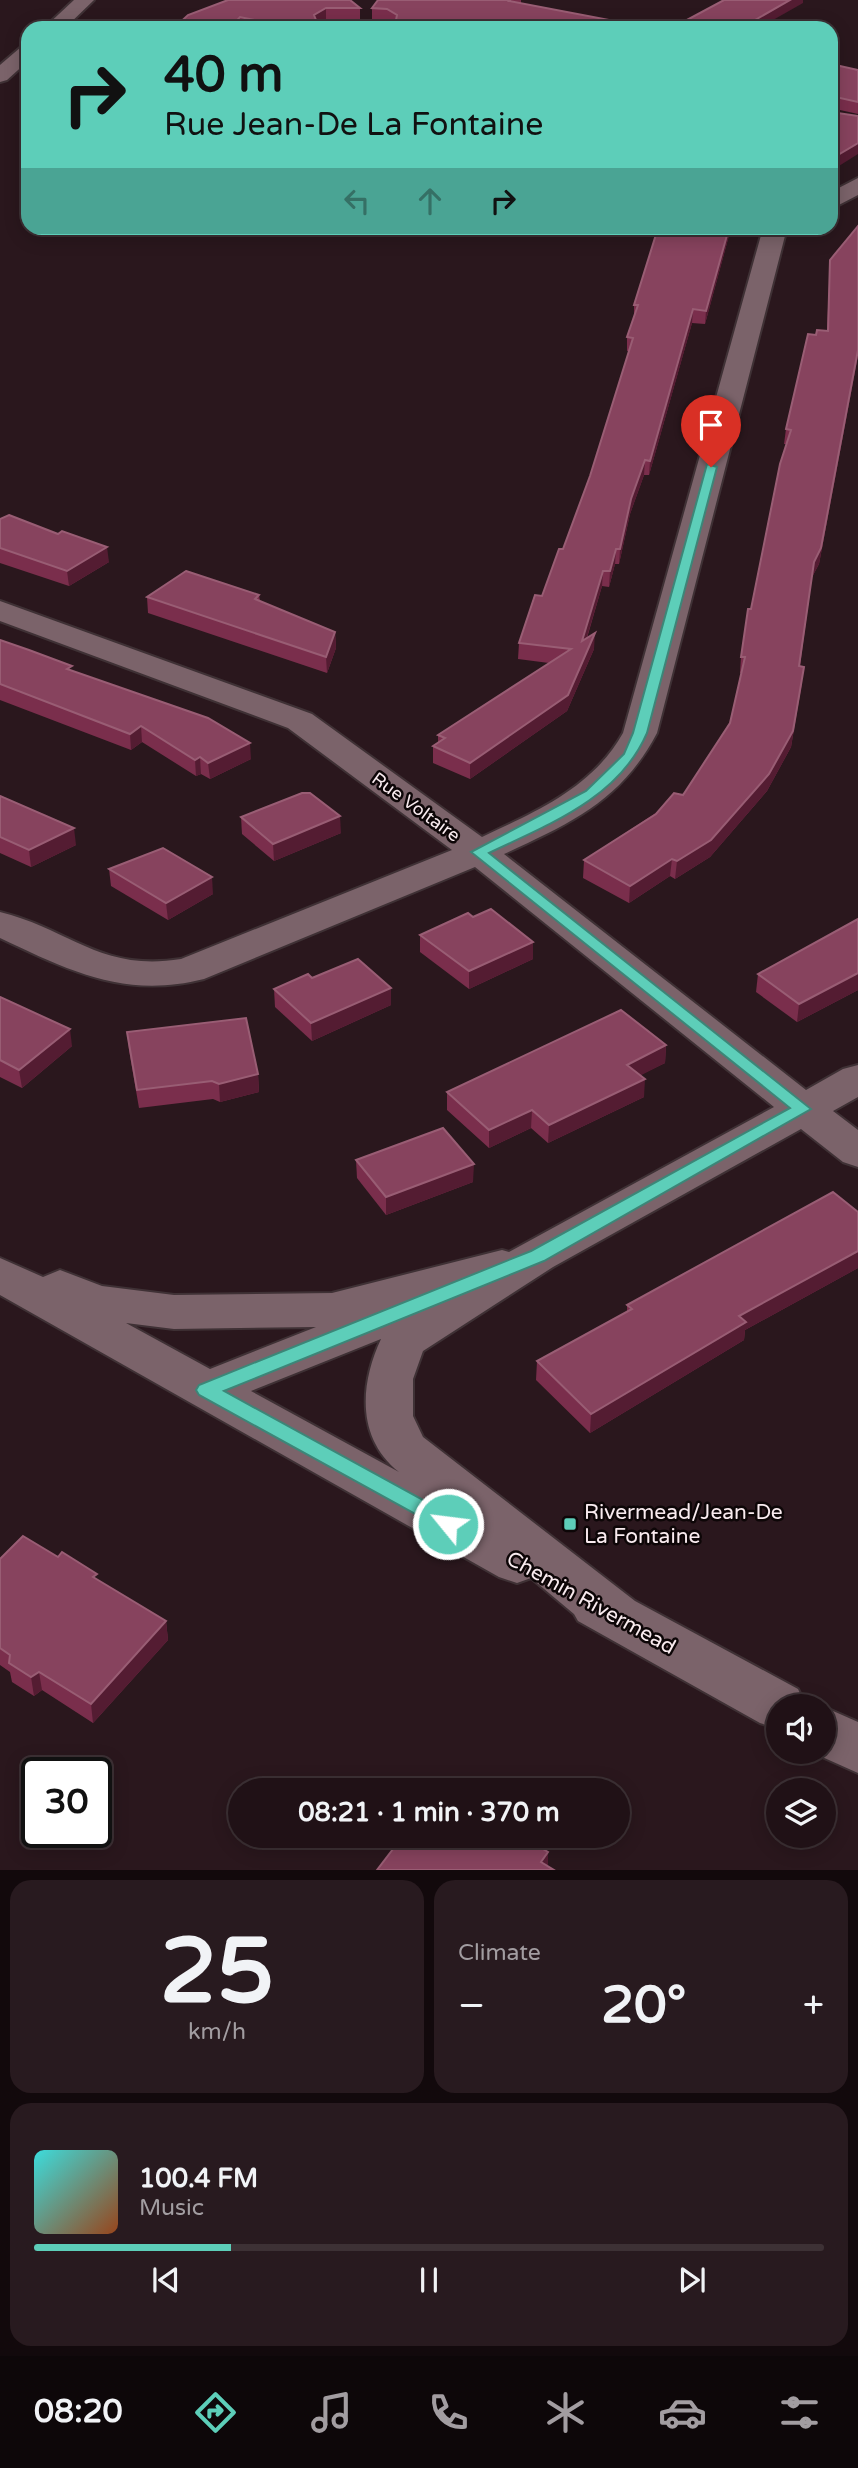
<!DOCTYPE html>
<html lang="en">
<head>
<meta charset="utf-8">
<style>
	:root { --surface:#201116; --page:#281a1f; --text:#f1f3f6; --muted:#a29da1; --line:#3d3135; --accent:#5dceb9 }
	body { margin:0; font-family:"Varela Round",sans-serif; background:var(--page); color:var(--text); height:100vh; display:flex; flex-direction:column; font-size:26px; white-space:nowrap }
	* { box-sizing:border-box; margin:0 }
	p { font-size:23px; color:var(--muted) }
	.icon { flex:none; width:38px; height:38px; fill:none; stroke:currentColor; stroke-width:2; stroke-linecap:round; stroke-linejoin:round }
	.map { position:relative; height:1870px; overflow:hidden }
	.side { display:flex; flex-direction:column; gap:10px; padding:10px; background:#12090c; flex:1 }
	.side>* { flex:none }
	.top-card { position:absolute; left:21px; top:21px; width:817px; height:214px; border-radius:21px; box-shadow:0 4px 18px #0003,0 0 0 2px var(--line); background:#5dceb9; color:#111; overflow:hidden }
	.fabs { position:absolute; left:766px; top:1694px; display:grid; gap:14px }
	.fabs a { display:grid; place-items:center; width:70px; height:70px; border-radius:50%; background:var(--surface); box-shadow:0 4px 18px #0003,0 0 0 2px var(--line); font-size:35px }
	.speed { position:absolute; left:21px; top:1757px; display:flex; gap:14px; font-size:35px; font-weight:700; text-align:center }
	.speed>* { display:grid; place-content:center; width:91px; height:91px; border-radius:50%; background:var(--surface); box-shadow:0 4px 18px #0003,0 0 0 2px var(--line); line-height:1 }
	.speed .limit { border:4px solid #111; border-radius:10px; background:#fff; color:#111 }
	.pin { position:absolute; display:grid; place-items:center; width:60px; height:60px; color:#fff; margin:-72px -30px; border-radius:50% 50% 50% 0; rotate:-45deg; box-shadow:0 0 7px #0007 }
	.pin .icon { rotate:45deg }
	.me { position:absolute; width:77px; margin:-38px; rotate:299deg; stroke-linejoin:round; filter:drop-shadow(0 0 5px #0008) }
	.turn { display:flex; align-items:center; gap:24px; height:147px; padding:0 28px; font-size:32px }
	.turn .icon { width:91px; height:91px; stroke-width:2.5 }
	.turn b { display:block; font-size:49px; line-height:60px }
	.lanes { display:flex; align-items:center; height:66px; padding:0 28px; background:#0003; justify-content:center; gap:35px; direction:ltr }
	.lanes .off { opacity:.35 }
	.big { font-size:52px; font-weight:700; line-height:1.1 }
	.side .card { flex:1; display:flex; flex-direction:column; justify-content:center; gap:10px; min-width:0; padding:0 24px; border-radius:21px; background:var(--page) }
	.side .dial { align-items:center; gap:0 }
	.dial b { font-size:91px; line-height:1 }
	.song { display:flex; align-items:center; gap:21px }
	.cover { width:84px; height:84px; border-radius:10px; background:linear-gradient(135deg,hsl(180 70% 55%),hsl(20 70% 35%)) }
	.played { height:7px; border-radius:4px; background:linear-gradient(90deg,var(--accent) 25%,var(--line) 25%) }
	.keys { display:flex; justify-content:space-around; direction:ltr }
	.heat { display:flex; justify-content:space-between; align-items:center; font-size:38px; direction:ltr }
	.side .tiles { flex:1; display:grid; gap:10px; grid-template-columns:1fr 1fr }
	.card:last-child { grid-column:span 2 }
	.trip { position:absolute; left:228px; top:1778px; width:402px; height:70px; border-radius:35px; background:var(--surface); box-shadow:0 4px 18px #0003,0 0 0 2px var(--line); font-weight:700; line-height:70px; text-align:center }
	.tabs { display:flex; height:112px; justify-content:space-around; align-items:center; background:#0d0709; color:var(--muted) }
	.tabs .icon { width:49px; height:49px }
	.tabs .on { color:var(--accent) }
	.tabs b { font-size:32px; color:var(--text) }
	.map>svg:first-child { display:block }
	.lines { fill:none; stroke-linecap:round; stroke-linejoin:round }
	.minor-casing { stroke:#3f3135; stroke-width:4 }
	.secondary-casing { stroke:#3f3135; stroke-width:4 }
	.minor { fill:#7b636a; fill-rule:evenodd }
	.secondary { fill:#7b636a; fill-rule:evenodd }
	.wall { fill:#7a2e4c }
	.shaded-wall { fill:#541c32 }
	.building { fill:#87435e; stroke:#995d74; stroke-width:2 }
	.route { fill:#5dceb9; stroke:#3c8678; stroke-width:2 }
	.poi-dot { fill:#5dceb9; stroke:#0d0607; stroke-width:2.5 }
	.labels { text-anchor:middle; dominant-baseline:central; stroke-width:5; stroke-linejoin:round; paint-order:stroke }
	.street-label { font-size:18px; fill:#f9ebef; stroke:#0d0607 }
	.near-poi-label { font-size:21px; fill:#f9ebef; stroke:#0d0607; text-anchor:start }
	.near-street-label { font-size:21px; fill:#f9ebef; stroke:#0d0607 }
</style>
</head>
<body>
<div class="map">
<svg width="858" height="1870" viewBox="0 0 858 1870">
	<rect width="100%" height="100%" fill="#2a171d"/>
	<g class="lines">
		<g class="minor-casing">
			<g id="minor">
				<polygon points="858,178 858,195 831,209 831,192"/>
				<path d="M763 228H787L657 733C621 801 571 823 504 854L806 1090 843 1069 858 1065V1097L833 1111 858 1130V1167L843 1162 801 1129 553 1267 423 1351 413 1379V1416L423 1437 635 1601 798 1689 806 1706H779V1729L760 1723 578 1621 574 1614 531 1578 517 1583 499 1577 0 1295V1258L43 1277 60 1270 102 1286 174 1295 332 1293 502 1250 509 1252 774 1107 475 867 204 979C125 999 70 971 0 938V912C70 929 100 972 181 959L452 850 288 728 0 621V601L312 714 482 837C537 811 592 788 623 733ZM431 1301 414 1311 411 1306ZM126 1323 174 1329 316 1327 210 1369ZM381 1339C360 1384 356 1438 399 1472L251 1391Z"/>
				<polygon points="824,1707 858,1722 858,1773 811,1752 824,1752"/>
			</g>
		</g>
		<g class="secondary-casing">
			<g id="secondary">
				<polygon points="74,0 94,0 65,28 44,28"/>
				<polygon points="28,45 28,61 7,80 0,82 0,65 21,47"/>
			</g>
		</g>
		<use href="#minor" class="minor"/>
		<use href="#secondary" class="secondary"/>
	</g>
	<g class="wall">
		<polygon points="228,0 360,8 360,19 372,19 372,8 378,0 521,0 521,3 651,28 174,28"/>
		<polygon points="831,64 858,70 858,114 831,108"/>
		<polygon points="858,226 858,355 819,564 812,577 800,666 802,683 791,747 767,791 710,857 675,879 670,876 629,903 583,878 584,860 683,795 730,723 741,673 740,673 741,657 786,444 784,444 786,429 816,335 827,331 830,260"/>
		<polygon points="572,228 620,228 608,236"/>
		<polygon points="731,228 705,324 692,323 649,475 644,475 630,514 619,564 615,564 609,587 602,586 587,638 594,649 567,711 470,779 433,763 433,746 438,743 438,735 549,663 518,659 519,643 542,596 563,549 590,476 629,351 627,351 627,337 634,318 634,305"/>
		<polygon points="0,519 109,562 69,586 0,563"/>
		<polygon points="259,595 260,601 335,632 336,648 327,673 148,613 147,597"/>
		<polygon points="0,640 72,671 251,759 210,779 201,774 196,776 142,742 131,750 0,700"/>
		<polygon points="0,796 76,845 31,867 0,853"/>
		<polygon points="241,817 341,833 274,861 242,834"/>
		<polygon points="109,869 213,894 168,920 111,886"/>
		<polygon points="858,919 858,990 797,1022 756,992 758,974"/>
		<polygon points="420,935 533,959 469,989 420,952"/>
		<polygon points="312,978 391,988 391,1005 312,1041 275,1007 274,989"/>
		<polygon points="0,997 72,1046 22,1088 0,1077"/>
		<polygon points="127,1032 258,1074 259,1092 220,1102 213,1099 139,1108 129,1050"/>
		<polygon points="666,1045 665,1063 640,1075 644,1097 548,1143 531,1128 489,1148 447,1110 447,1092"/>
		<polygon points="356,1160 473,1182 386,1215 357,1178"/>
		<polygon points="858,1212 858,1268 745,1330 744,1340 590,1433 536,1380 537,1361 627,1312 627,1305"/>
		<polygon points="0,1559 97,1580 166,1621 168,1640 93,1723 42,1690 34,1696 12,1682 10,1672 0,1665"/>
	</g>
	<g class="shaded-wall">
		<polygon points="790,0 803,0 803,3 759,28 741,28"/>
		<polygon points="326,8 326,19 315,26 314,15"/>
		<polygon points="240,17 240,28 230,28"/>
		<polygon points="858,143 858,154 831,171 831,159"/>
		<polygon points="608,228 620,228 608,236"/>
		<polygon points="729,228 731,228 705,324 706,311"/>
		<polygon points="693,309 692,323 649,475 650,461"/>
		<polygon points="858,350 858,355 819,564 812,577 814,562"/>
		<polygon points="645,460 644,475 630,514 619,564 620,549 631,499"/>
		<polygon points="107,547 109,562 69,586 67,571"/>
		<polygon points="616,549 615,564 609,587 610,571"/>
		<polygon points="603,571 602,586 581,657 582,641"/>
		<polygon points="335,632 336,648 327,673 326,657"/>
		<polygon points="595,633 594,649 567,711 470,779 470,763"/>
		<polygon points="804,667 791,747 767,791 710,857 675,879 677,861"/>
		<polygon points="141,726 142,742 131,750 130,734"/>
		<polygon points="250,743 251,759 210,779 208,763"/>
		<polygon points="200,757 201,774 196,776 195,760"/>
		<polygon points="340,816 341,833 274,861 273,844"/>
		<polygon points="74,828 76,845 31,867 29,850"/>
		<polygon points="672,859 670,876 629,903 630,886"/>
		<polygon points="212,877 213,894 168,920 166,903"/>
		<polygon points="533,942 533,959 469,989 469,971"/>
		<polygon points="858,973 858,990 797,1022 799,1004"/>
		<polygon points="391,988 391,1005 312,1041 311,1023"/>
		<polygon points="70,1029 72,1046 22,1088 19,1070"/>
		<polygon points="666,1045 665,1063 626,1083 627,1065"/>
		<polygon points="258,1074 259,1092 220,1102 219,1084"/>
		<polygon points="645,1079 644,1097 548,1143 549,1125"/>
		<polygon points="532,1110 531,1128 489,1148 489,1130"/>
		<polygon points="474,1164 473,1182 386,1215 386,1197"/>
		<polygon points="858,1251 858,1268 745,1330 744,1340 590,1433 591,1414 739,1316"/>
		<polygon points="166,1621 168,1640 93,1723 91,1704"/>
		<polygon points="39,1672 42,1690 34,1696 31,1677"/>
		<polygon points="548,1852 548,1870 541,1862"/>
	</g>
	<g class="building">
		<polygon points="228,0 350,0 360,8 326,8 314,15 316,20 396,20 397,15 387,9 372,8 378,0 510,0 509,1 651,28 292,28 240,17 230,28 174,28 188,15"/>
		<polygon points="724,0 790,0 741,28 672,28"/>
		<polygon points="831,64 858,70 858,102 831,96"/>
		<polygon points="831,112 858,116 858,143 831,159"/>
		<polygon points="858,226 858,350 821,548 814,562 799,666 804,667 793,731 769,774 711,840 677,861 672,859 630,886 584,860 656,814 674,793 683,795 730,723 745,657 741,657 748,609 751,609 780,464 791,430 786,429 808,334 816,335 817,330 828,331 830,260"/>
		<polygon points="658,228 729,228 706,311 693,309 650,461 645,460 631,499 620,549 616,549 610,571 603,571 582,641 595,633 568,695 470,763 433,746 445,738 438,735 571,649 519,643 535,595 542,596 559,549 563,549 590,476 633,338 627,337 638,305 634,305"/>
		<polygon points="9,515 58,534 62,531 107,547 67,571 0,548 0,519"/>
		<polygon points="186,571 259,595 255,599 335,632 326,657 147,597"/>
		<polygon points="0,640 29,650 72,666 67,669 208,718 250,743 208,763 200,757 195,760 141,726 130,734 0,684"/>
		<polygon points="302,793 310,793 340,816 273,844 241,817"/>
		<polygon points="0,796 74,828 29,850 0,837"/>
		<polygon points="163,848 212,877 166,903 109,869"/>
		<polygon points="491,909 533,942 469,971 420,935 468,913 473,917"/>
		<polygon points="858,919 858,973 799,1004 758,974"/>
		<polygon points="358,959 391,988 311,1023 274,989 308,974 312,978"/>
		<polygon points="0,997 70,1029 19,1070 0,1060"/>
		<polygon points="621,1010 666,1045 627,1065 645,1079 549,1125 532,1110 489,1130 447,1092"/>
		<polygon points="246,1018 258,1074 219,1084 212,1081 137,1090 127,1032"/>
		<polygon points="443,1128 474,1164 386,1197 356,1160"/>
		<polygon points="833,1192 858,1212 858,1251 739,1316 746,1322 591,1414 537,1361 632,1309 627,1305"/>
		<polygon points="23,1536 58,1557 62,1552 97,1574 93,1577 166,1621 91,1704 39,1672 31,1677 9,1663 10,1655 0,1648 0,1559"/>
		<polygon points="440,1786 447,1790 437,1790"/>
		<polygon points="403,1836 521,1836 548,1852 541,1862 554,1870 377,1870"/>
	</g>
	<path class="route" d="M707 464 717 467 647 733C619 798 550 824 489 853L811 1109 544 1261 224 1391 456 1518 459 1524 456 1530 448 1532 199 1395 196 1390 199 1385 531 1251 790 1108 471 852 586 791 624 754 633 733Z"/>
	<rect class="poi-dot" x="563" y="1517" width="14" height="14" rx="3.5"/>
	<g class="labels">
		<g class="street-label">
			<text transform="translate(416 807) rotate(36)">Rue Voltaire</text>
		</g>
		<g class="near-poi-label">
			<text x="584" y="1512">Rivermead/Jean-De<tspan x="584" dy="24">La Fontaine</tspan></text>
		</g>
		<g class="near-street-label">
			<text transform="translate(591 1603) rotate(29)">Chemin Rivermead</text>
		</g>
	</g>
</svg>
<div class="fabs">
<a><svg class="icon" aria-label="sound" viewBox="0 0 24 24"><path d="M4 9h4l5-4v14l-5-4H4zM17 9q2 3 0 6"/></svg></a>
<a><svg class="icon" aria-label="layers" viewBox="0 0 24 24"><path d="M12 4l9 5-9 5-9-5zM3 14l9 5 9-5"/></svg></a>
</div>
<div class="speed"><div class="limit">30</div></div>
<div class="pin" style="left:711px;top:467px;background:#d93025"><svg class="icon" aria-label="arrive" viewBox="0 0 24 24"><path d="M6 21V4h12l-3 4 3 4H6"/></svg></div>
<svg class="me" style="left:448px;top:1524px" viewBox="-20 -20 40 40"><circle r="17" fill="#5dceb9" stroke="#fff" stroke-width="3"/><path d="M0-11L8 9 0 5-8 9z" fill="#fff"/></svg>
<div class="trip">08:21 · 1 min · 370 m</div>
<div class="top-card">
<div class="turn"><svg class="icon" aria-label="right" viewBox="0 0 24 24"><path d="M7 20v-9h11M14 6l5 5-5 5"/></svg><div><b>40 m</b>Rue Jean-De La Fontaine</div></div>
<div class="lanes"><svg class="icon off" aria-label="left" viewBox="0 0 24 24"><path d="M17 20v-9H6M10 6l-5 5 5 5"/></svg><svg class="icon off" aria-label="ahead" viewBox="0 0 24 24"><path d="M12 20V5M6 11l6-6 6 6"/></svg><svg class="icon" aria-label="right" viewBox="0 0 24 24"><path d="M7 20v-9h11M14 6l5 5-5 5"/></svg></div>
</div>
</div>
<section class="side">
<div class="tiles">
<div class="card dial"><b>25</b><p>km/h</p></div>
<div class="card"><p>Climate</p>
<div class="heat"><a>−</a><b class="big">20°</b><a>+</a></div>
</div>
<div class="card">
<div class="song"><i class="cover"></i><div><b>100.4 FM</b><p>Music</p></div></div>
<div class="played"></div>
<div class="keys"><svg class="icon" aria-label="previous" viewBox="0 0 24 24"><path d="M18 5L8 12l10 7zM5 5v14"/></svg><svg class="icon" aria-label="pause" viewBox="0 0 24 24"><path d="M8 5v14M16 5v14"/></svg><svg class="icon" aria-label="next" viewBox="0 0 24 24"><path d="M6 5l10 7-10 7zM19 5v14"/></svg></div>
</div>
</div>
</section>
<nav class="tabs">
<b>08:20</b>
<svg class="icon on" aria-label="directions" viewBox="0 0 24 24"><path d="M12 3l9 9-9 9-9-9zM9 14v-3h6M13 9l2 2-2 2"/></svg>
<svg class="icon" aria-label="music" viewBox="0 0 24 24"><path d="M9 18V5l10-2v13"/><circle cx="6" cy="18" r="3"/><circle cx="16" cy="16" r="3"/></svg>
<svg class="icon" aria-label="phone" viewBox="0 0 24 24"><path d="M5 4h4l2 5-3 2q2 4 5 5l2-3 5 2v4C11 20 4 13 5 4z"/></svg>
<svg class="icon" aria-label="climate" viewBox="0 0 24 24"><path d="M12 3v18M4 7l16 10M4 17L20 7"/></svg>
<svg class="icon" aria-label="car" viewBox="0 0 24 24"><path d="M5 17H2v-5l4-1 3-4h7l3 4 3 1v5h-3M9 17h6M6 11h13"/><circle cx="7" cy="17" r="2"/><circle cx="17" cy="17" r="2"/></svg>
<svg class="icon" aria-label="filters" viewBox="0 0 24 24"><path d="M4 7h16M4 17h16"/><circle cx="9" cy="7" r="2"/><circle cx="15" cy="17" r="2"/></svg>
</nav>
</body>
</html>
